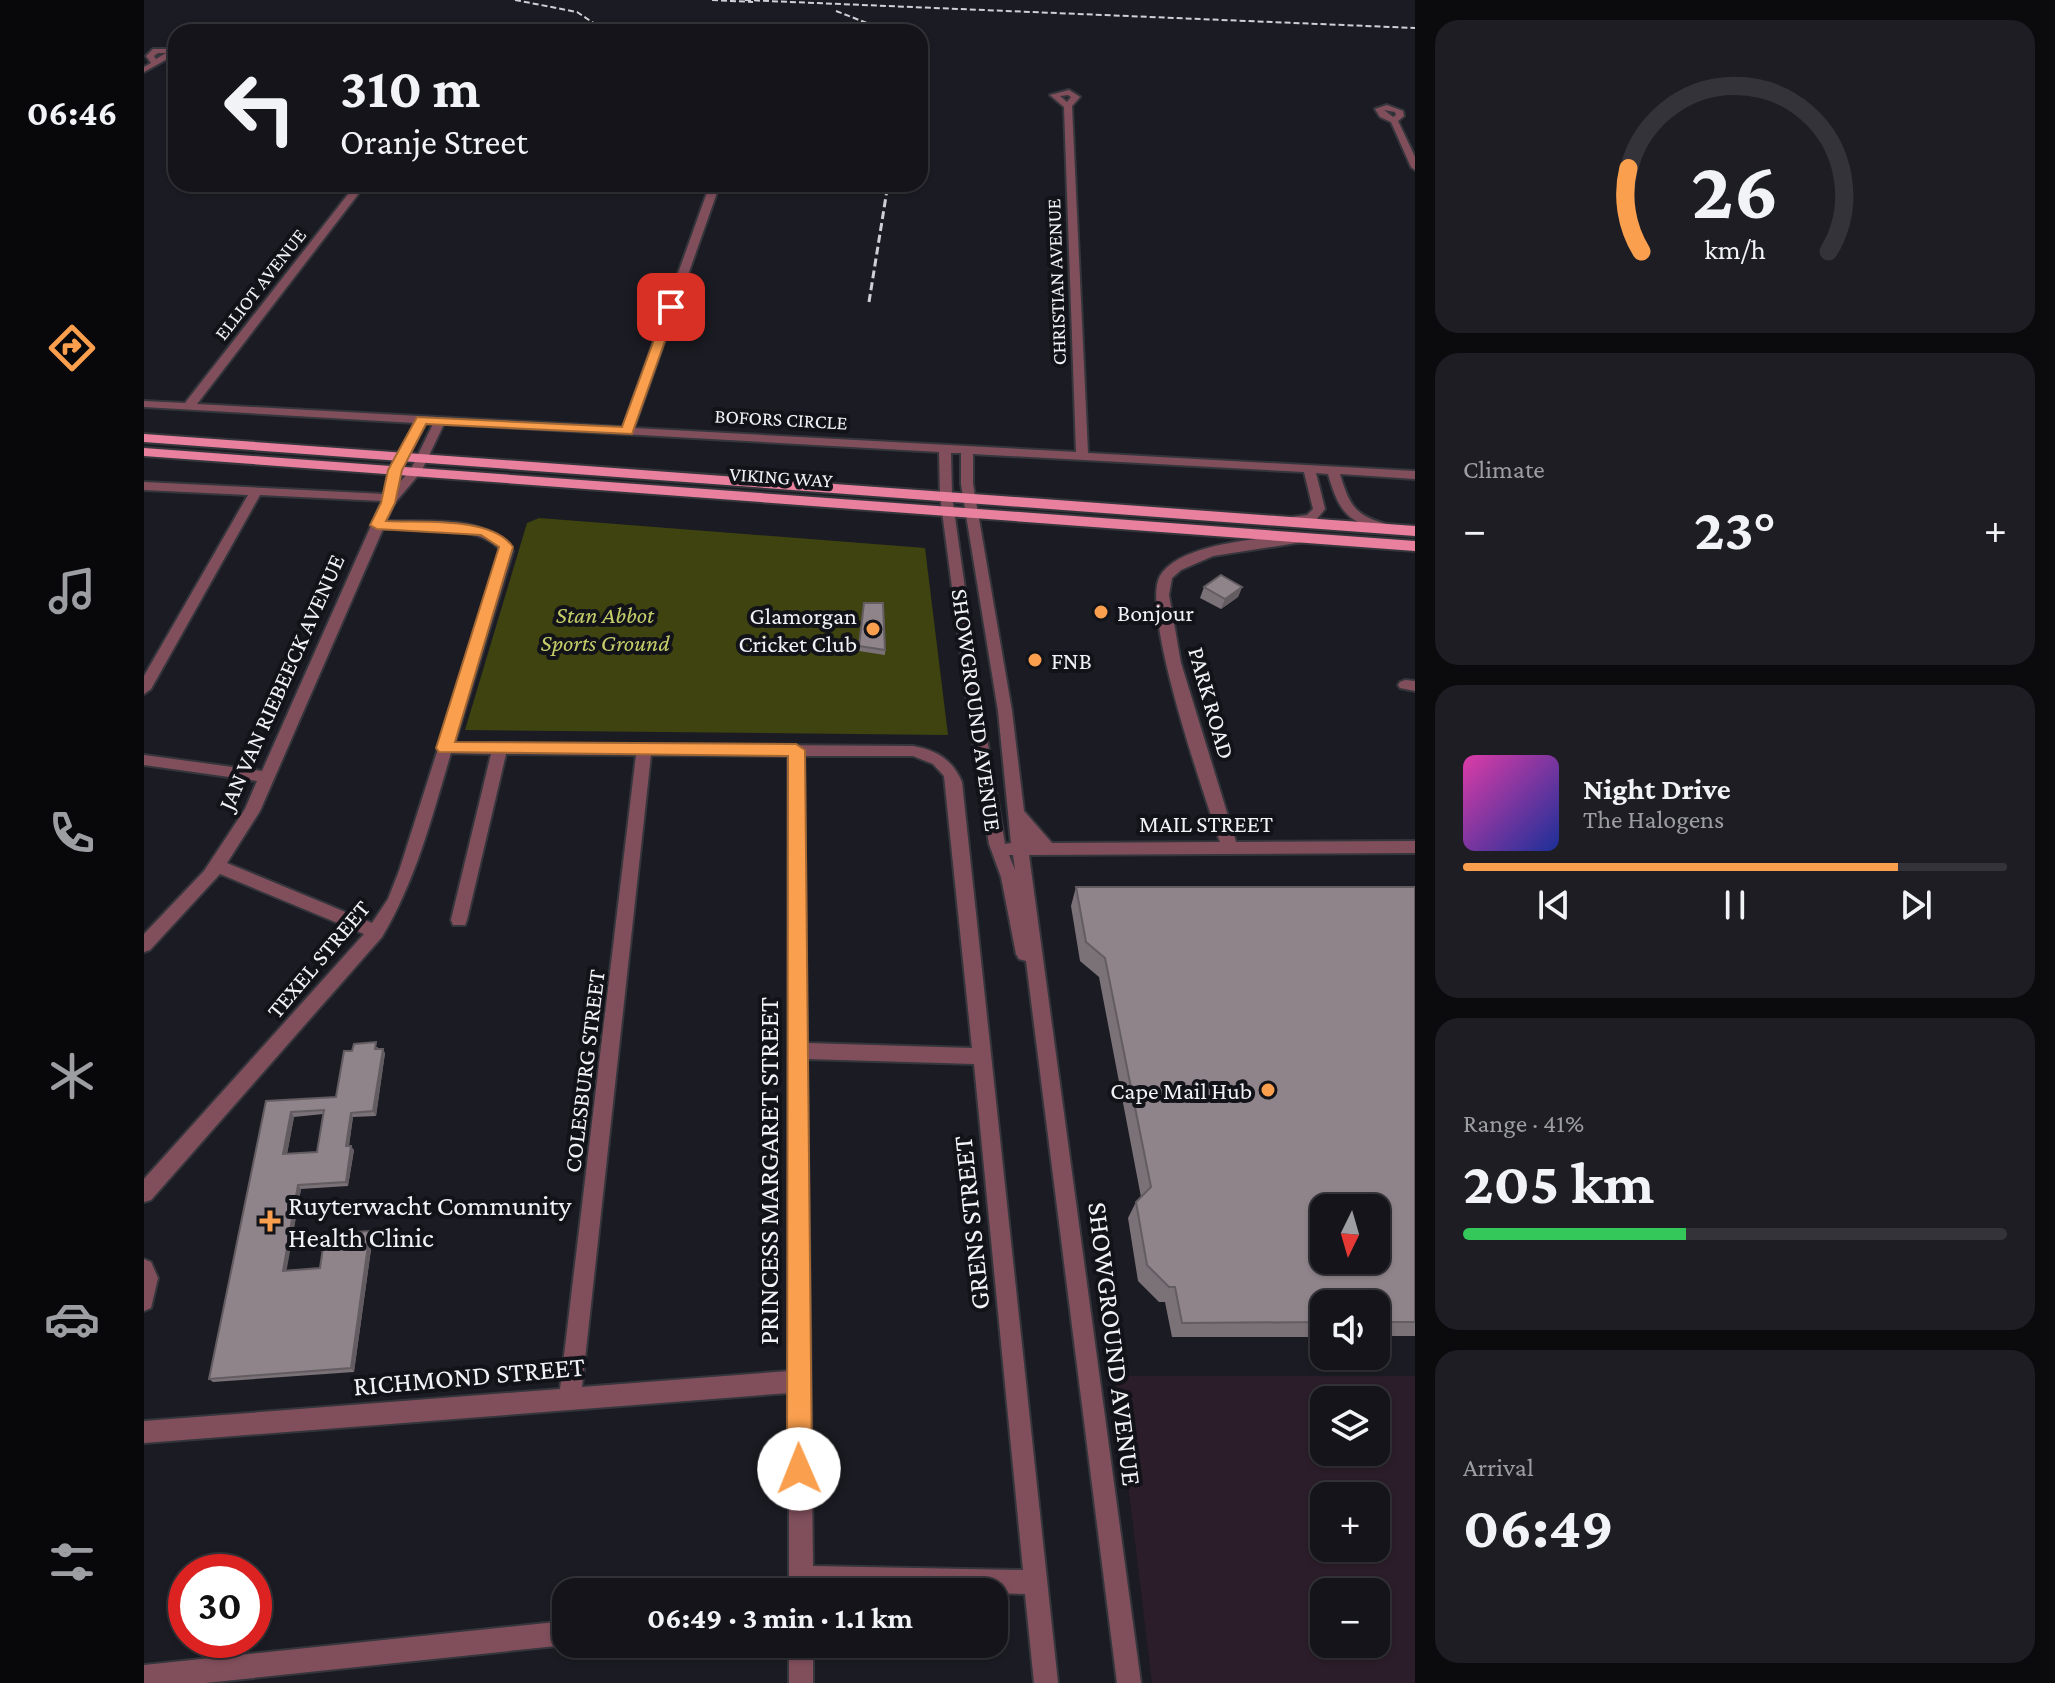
<!DOCTYPE html>
<html lang="en">
<head>
<meta charset="utf-8">
<style>
	:root { --surface:#14141a; --page:#1d1d23; --text:#f1f3f6; --muted:#9d9ea2; --line:#333339; --accent:#fa9f4e }
	body { margin:0; font-family:"Crimson Pro",serif; background:var(--page); color:var(--text); height:100vh; display:flex; flex-direction:column; font-size:30px; white-space:nowrap }
	* { box-sizing:border-box; margin:0 }
	p { font-size:26px; color:var(--muted) }
	.icon { flex:none; width:44px; height:44px; fill:none; stroke:currentColor; stroke-width:2; stroke-linecap:round; stroke-linejoin:round }
	.map { position:relative; flex:1; overflow:hidden }
	.side { display:flex; flex-direction:column; gap:20px; padding:20px; background:#0b0b0e; width:640px }
	.side>* { flex:none }
	.guide { position:absolute; left:24px; top:24px; width:760px; height:168px; border-radius:24px; box-shadow:0 2px 6px #0004,0 0 0 2px var(--line); background:#14141a; color:var(--text); overflow:hidden }
	.needle { width:52px; rotate:185deg }
	.buttons { position:absolute; left:1166px; top:1194px; display:grid; gap:16px }
	.buttons a { display:grid; place-items:center; width:80px; height:80px; border-radius:16px; background:var(--surface); box-shadow:0 2px 6px #0004,0 0 0 2px var(--line); font-size:40px }
	.speed { position:absolute; left:24px; top:1554px; display:flex; gap:16px; font-size:40px; font-weight:700; text-align:center }
	.speed>* { display:grid; place-content:center; width:104px; height:104px; border-radius:50%; background:var(--surface); box-shadow:0 2px 6px #0004,0 0 0 2px var(--line); line-height:1 }
	.speed .limit { border:12px solid #d22; background:#fff; color:#111 }
	.pin { position:absolute; display:grid; place-items:center; width:68px; height:68px; color:#fff; margin:-34px; border-radius:16px; box-shadow:0 4px 12px #0006 }
	.me { position:absolute; width:88px; margin:-44px; rotate:359deg; stroke-linejoin:round; filter:drop-shadow(0 0 6px #0008) }
	.turn { display:flex; align-items:center; gap:28px; height:168px; padding:0 40px; font-size:36px }
	.turn .icon { width:104px; height:104px; stroke-width:2.5 }
	.turn b { display:block; font-size:56px; line-height:68px }
	.big { font-size:60px; font-weight:700; line-height:1.1 }
	.side .widget { flex:1; display:flex; flex-direction:column; justify-content:center; gap:12px; min-width:0; padding:0 28px; border-radius:24px; background:var(--page) }
	.side .dial { align-items:center; gap:0 }
	.dial svg { height:208px; overflow:visible; fill:none; stroke:var(--line); stroke-width:7; stroke-linecap:round; text-anchor:middle }
	.dial text { fill:var(--text); stroke:none }
	.song { display:flex; align-items:center; gap:24px }
	.cover { width:96px; height:96px; border-radius:12px; background:linear-gradient(135deg,hsl(320 70% 55%),hsl(230 70% 35%)) }
	.played { height:8px; border-radius:4px; background:linear-gradient(90deg,var(--accent) 80%,var(--line) 80%) }
	.keys { display:flex; justify-content:space-around; direction:ltr }
	.heat { display:flex; justify-content:space-between; align-items:center; font-size:44px; direction:ltr }
	.charge { height:12px; border-radius:6px; background:linear-gradient(90deg,#34c759 41%,var(--line) 0) }
	.trip { position:absolute; left:408px; top:1578px; width:456px; height:80px; border-radius:24px; background:var(--surface); box-shadow:0 2px 6px #0004,0 0 0 2px var(--line); font-weight:700; line-height:80px; text-align:center }
	main { display:flex; flex:1; min-height:0 }
	.menu { display:flex; flex-direction:column; width:144px; justify-content:space-around; align-items:center; background:#08080a; color:var(--muted) }
	.menu .icon { width:56px; height:56px }
	.menu .selected { color:var(--accent) }
	.menu b { font-size:36px; color:var(--text) }
	.map>svg:first-child { display:block }
	.commercial { fill:#2b1d29; fill-rule:evenodd }
	.green { fill:#3f4310 }
	.lines { fill:none; stroke-linecap:round; stroke-linejoin:round }
	.minor-casing { stroke:#35353c; stroke-width:4 }
	.major-casing { stroke:#35353c; stroke-width:4 }
	.minor { fill:#814f5c; fill-rule:evenodd }
	.major { fill:#e9819e; fill-rule:evenodd }
	.rail-far1 { stroke:#cfcfd6; stroke-width:2; stroke-dasharray:6 3; stroke-linecap:butt }
	.rail { stroke:#cfcfd6; stroke-width:3; stroke-dasharray:8 4; stroke-linecap:butt }
	.wall { fill:#7a7277; fill-rule:evenodd }
	.shaded-wall { fill:#635c61 }
	.building { fill:#8e848a; stroke:#635c61; stroke-width:2; fill-rule:evenodd }
	.route { fill:#fa9f4e; stroke:#a26733; stroke-width:2 }
	.poi-dot { fill:#fa9f4e; stroke:#121219; stroke-width:3 }
	.labels { text-anchor:middle; dominant-baseline:central; stroke-width:8; stroke-linejoin:round; paint-order:stroke }
	.far-street-label { font-size:20px; fill:#f1f1f7; stroke:#121219 }
	.poi-label { font-size:24px; fill:#f1f1f7; stroke:#121219; text-anchor:start }
	.park-label { font-size:24px; font-style:italic; fill:#c5cd69; stroke:#121219 }
	.street-label { font-size:24px; fill:#f1f1f7; stroke:#121219 }
	.near-street-label { font-size:28px; fill:#f1f1f7; stroke:#121219 }
	.near-poi-label { font-size:28px; fill:#f1f1f7; stroke:#121219; text-anchor:start }
</style>
</head>
<body>
<main>
<nav class="menu">
<b>06:46</b>
<svg class="icon selected" aria-label="directions" viewBox="0 0 24 24"><path d="M12 3l9 9-9 9-9-9zM9 14v-3h6M13 9l2 2-2 2"/></svg>
<svg class="icon" aria-label="music" viewBox="0 0 24 24"><path d="M9 18V5l10-2v13"/><circle cx="6" cy="18" r="3"/><circle cx="16" cy="16" r="3"/></svg>
<svg class="icon" aria-label="phone" viewBox="0 0 24 24"><path d="M5 4h4l2 5-3 2q2 4 5 5l2-3 5 2v4C11 20 4 13 5 4z"/></svg>
<svg class="icon" aria-label="climate" viewBox="0 0 24 24"><path d="M12 3v18M4 7l16 10M4 17L20 7"/></svg>
<svg class="icon" aria-label="car" viewBox="0 0 24 24"><path d="M5 17H2v-5l4-1 3-4h7l3 4 3 1v5h-3M9 17h6M6 11h13"/><circle cx="7" cy="17" r="2"/><circle cx="17" cy="17" r="2"/></svg>
<svg class="icon" aria-label="filters" viewBox="0 0 24 24"><path d="M4 7h16M4 17h16"/><circle cx="9" cy="7" r="2"/><circle cx="15" cy="17" r="2"/></svg>
</nav>
<div class="map">
<svg width="1271" height="1683" viewBox="0 0 1271 1683">
	<rect width="100%" height="100%" fill="#1b1b23"/>
	<path class="commercial" d="M971 1376H1271V1683H1008ZM1180 1400H1232V1452H1180ZM1180 1496H1232V1548H1180ZM1232 1592V1644H1180V1592Z"/>
	<polygon class="green" points="395,518 781,548 804,735 321,730 383,523"/>
	<g class="lines">
		<g class="minor-casing">
			<g id="minor">
				<path d="M9 49H31L32 54 0 72V67L7 63 2 56ZM14 53H22L12 59 10 56Z"/>
				<path d="M925 90 936 97 928 106 944 453 1271 471V479L1196 474C1206 508 1212 516 1246 525L1248 528 1242 532C1203 522 1195 512 1184 474L1172 473 1181 509 1171 521 1144 525 1138 521 1140 518 1163 515 1169 509 1160 472 829 454V484L868 711 880 811 908 843 1076 842C1061 797 996 611 1016 576 1035 543 1120 538 1154 535L1160 539 1159 542 1069 556 1037 570 1028 578 1025 595 1037 663 1092 842 1271 841V853L885 855 997 1683H973L882 961 875 959 872 954 857 877 845 844 824 709 796 496 795 452 300 424 277 472 250 504 242 521C282 522 345 514 369 551L311 743 769 746C792 750 808 759 818 782L914 1683H890L881 1594 672 1590 641 1592 640 1589 645 1580V1393L0 1443V1421L416 1389 492 755 362 754 323 920 321 925H309L307 920 347 754 307 753C288 817 272 880 238 937L7 1200 0 1202V1179L220 934 76 874 6 950 0 952V934L60 871 101 809 113 781 0 765V755L118 771 238 501 116 495 7 689 0 694V676L104 495 0 490V482L240 494 245 470 271 423 0 407V401L41 403 212 184H222L53 404 479 427 566 184H576L490 428 932 452 920 107 906 95ZM924 95 927 97 923 102 916 96ZM282 423 289 424 266 471 254 484 257 470ZM807 453H817V484L854 711 867 843 861 844 838 709 808 496ZM239 529C269 529 338 524 357 551L255 871 244 899 228 923 83 863 116 811ZM507 755 644 756 645 1371 438 1387ZM660 756H769L789 764 800 776 828 1048 663 1043ZM865 855H869L871 870ZM663 1059 830 1064 879 1570 669 1566Z"/>
				<path d="M1243 105 1259 111 1260 116 1254 121 1271 157V170L1267 167 1247 122 1236 117 1231 109ZM1240 110 1251 112 1252 115 1249 117Z"/>
				<polygon points="1261,680 1271,681 1271,691 1256,688 1254,685 1256,682"/>
				<polygon points="0,1259 7,1262 14,1278 7,1308 0,1311"/>
				<polygon points="422,1621 422,1644 425,1644 422,1645 61,1683 0,1683 0,1665"/>
				<rect x="645" y="1644" width="24" height="39"/>
			</g>
		</g>
		<g class="major-casing">
			<g id="major">
				<polygon points="0,434 1271,526 1271,536 0,442"/>
				<polygon points="0,448 1271,541 1271,551 0,456"/>
			</g>
		</g>
		<use href="#minor" class="minor"/>
		<use href="#major" class="major"/>
		<g class="rail-far1">
			<polyline points="371,0 433,12 463,32"/>
			<polyline points="568,0 609,2"/>
			<polyline points="601,0 1271,28"/>
			<polyline points="692,11 746,32"/>
			<polyline points="743,192 744,184"/>
		</g>
		<polyline class="rail" points="725,302 743,190"/>
	</g>
	<g class="wall">
		<polygon points="1060,587 1098,587 1094,597 1077,609 1056,598"/>
		<polygon points="720,603 741,650 741,655 715,651"/>
		<polygon points="932,887 1271,887 1271,1336 1232,1336 1232,1304 1180,1304 1180,1337 1028,1337 1021,1302 1015,1302 994,1281 984,1218 992,1202 997,1197 955,977 936,961 927,906"/>
		<path d="M234 1047 233 1049 241 1053 232 1116 209 1117 205 1146 210 1150 204 1186 157 1189 142 1270 176 1268 226 1231 229 1235 210 1372 69 1382 65 1379 122 1101 192 1097 208 1051ZM179 1114 173 1152 143 1154 150 1117Z"/>
	</g>
	<g class="shaded-wall">
		<polygon points="1098,587 1094,597 1077,609 1081,599"/>
		<polygon points="239,1049 241,1053 232,1116 229,1111"/>
		<polygon points="147,1112 150,1117 142,1159 139,1154"/>
		<polygon points="207,1113 209,1117 204,1151 202,1146"/>
		<polygon points="207,1146 210,1150 204,1186 202,1182"/>
		<polygon points="154,1185 157,1189 142,1274 139,1271"/>
		<polygon points="226,1231 229,1235 210,1372 207,1368"/>
	</g>
	<g class="building">
		<polygon points="1077,575 1098,587 1081,599 1060,587"/>
		<polygon points="720,603 739,603 741,650 715,646"/>
		<path d="M932 887H1271V1322H1232V1304H1180V1322L1038 1323 1031 1287H1025L1003 1265 992 1202 1007 1187 961 958 942 942ZM1180 1208H1232V1260H1180Z"/>
		<path d="M232 1042 231 1049H239L229 1111 207 1113 202 1146H207L202 1182 154 1185 139 1271 176 1268 181 1234 226 1231 207 1368 65 1379 122 1101 192 1097 200 1051H208L210 1044ZM180 1110 173 1152 139 1154 147 1112Z"/>
	</g>
	<path class="route" d="M527 303 533 307 488 434 282 424 258 470 251 503 242 521C278 523 348 516 369 547L311 742 652 744 661 750 668 1469 665 1478 655 1481 646 1478 643 1469 644 756 295 752 292 748 355 547 337 535 233 529 226 525 237 503 244 470 273 417 478 427 522 307Z"/>
	<g class="poi-dot">
		<circle cx="957" cy="612" r="8"/>
		<circle cx="729" cy="629" r="8"/>
		<circle cx="891" cy="660" r="8"/>
		<circle cx="1124" cy="1090" r="8"/>
		<path d="M122 1209h8v8h8v8h-8v8h-8v-8h-8v-8h8z"/>
	</g>
	<g class="labels">
		<g class="far-street-label">
			<text transform="translate(912 282) rotate(-92)">CHRISTIAN AVENUE</text>
			<text transform="translate(116 284) rotate(-52)">ELLIOT AVENUE</text>
			<text transform="translate(637 419) rotate(3)">BOFORS CIRCLE</text>
			<text transform="translate(637 477) rotate(4)">VIKING WAY</text>
		</g>
		<g class="poi-label">
			<text x="973" y="612">Bonjour</text>
			<text x="713" y="615" text-anchor="end">Glamorgan<tspan x="713" dy="28">Cricket Club</tspan></text>
			<text x="907" y="660">FNB</text>
			<text x="1108" y="1090" text-anchor="end">Cape Mail Hub</text>
		</g>
		<g class="park-label">
			<text x="461" y="614">Stan Abbot<tspan x="461" dy="28">Sports Ground</tspan></text>
		</g>
		<g class="street-label">
			<text transform="translate(137 682) rotate(-66)">JAN VAN RIEBEECK AVENUE</text>
			<text transform="translate(1068 703) rotate(74)">PARK ROAD</text>
			<text transform="translate(833 710) rotate(82)">SHOWGROUND AVENUE</text>
			<text x="1062" y="823">MAIL STREET</text>
			<text transform="translate(174 959) rotate(-50)">TEXEL STREET</text>
			<text transform="translate(440 1071) rotate(-83)">COLESBURG STREET</text>
		</g>
		<g class="near-street-label">
			<text transform="translate(624 1171) rotate(-90)">PRINCESS MARGARET STREET</text>
			<text transform="translate(827 1223) rotate(-96)">GRENS STREET</text>
			<text transform="translate(971 1344) rotate(83)">SHOWGROUND AVENUE</text>
			<text transform="translate(325 1376) rotate(-5)">RICHMOND STREET</text>
		</g>
		<g class="near-poi-label">
			<text x="144" y="1205">Ruyterwacht Community<tspan x="144" dy="32">Health Clinic</tspan></text>
		</g>
	</g>
</svg>
<div class="buttons">
<a><svg class="needle" viewBox="-14 -14 28 28"><path d="M0-13l5 13h-10z" fill="#e53935"/><path d="M0 13l5-13h-10z" fill="#9d9ea2"/></svg></a>
<a><svg class="icon" aria-label="sound" viewBox="0 0 24 24"><path d="M4 9h4l5-4v14l-5-4H4zM17 9q2 3 0 6"/></svg></a>
<a><svg class="icon" aria-label="layers" viewBox="0 0 24 24"><path d="M12 4l9 5-9 5-9-5zM3 14l9 5 9-5"/></svg></a>
<a>+</a>
<a>−</a>
</div>
<div class="speed"><div class="limit">30</div></div>
<div class="pin" style="left:527px;top:307px;background:#d93025"><svg class="icon" aria-label="arrive" viewBox="0 0 24 24"><path d="M6 21V4h12l-3 4 3 4H6"/></svg></div>
<svg class="me" style="left:655px;top:1469px" viewBox="-20 -20 40 40"><circle r="19" fill="#fff"/><path d="M0-13L10 11 0 6-10 11z" fill="#fa9f4e"/></svg>
<div class="trip">06:49 · 3 min · 1.1 km</div>
<div class="guide">
<div class="turn"><svg class="icon" aria-label="left" viewBox="0 0 24 24"><path d="M17 20v-9H6M10 6l-5 5 5 5"/></svg><div><b>310 m</b>Oranje Street</div></div>
</div>
</div>
<section class="side">
<div class="widget dial"><svg viewBox="0 0 100 80">
<path d="M14 69A42 42 0 1 1 86 69"/>
<path d="M14 69A42 42 0 0 1 9 37" stroke="#fa9f4e"/>
<text x="50" y="56" font-size="32" font-weight="700">26</text>
<text x="50" y="72" font-size="11">km/h</text>
</svg></div>
<div class="widget"><p>Climate</p>
<div class="heat"><a>−</a><b class="big">23°</b><a>+</a></div>
</div>
<div class="widget">
<div class="song"><i class="cover"></i><div><b>Night Drive</b><p>The Halogens</p></div></div>
<div class="played"></div>
<div class="keys"><svg class="icon" aria-label="previous" viewBox="0 0 24 24"><path d="M18 5L8 12l10 7zM5 5v14"/></svg><svg class="icon" aria-label="pause" viewBox="0 0 24 24"><path d="M8 5v14M16 5v14"/></svg><svg class="icon" aria-label="next" viewBox="0 0 24 24"><path d="M6 5l10 7-10 7zM19 5v14"/></svg></div>
</div>
<div class="widget"><p>Range · 41%</p><b class="big">205 km</b><div class="charge"></div></div>
<div class="widget"><p>Arrival</p><b class="big">06:49</b></div>
</section>
</main>
</body>
</html>
